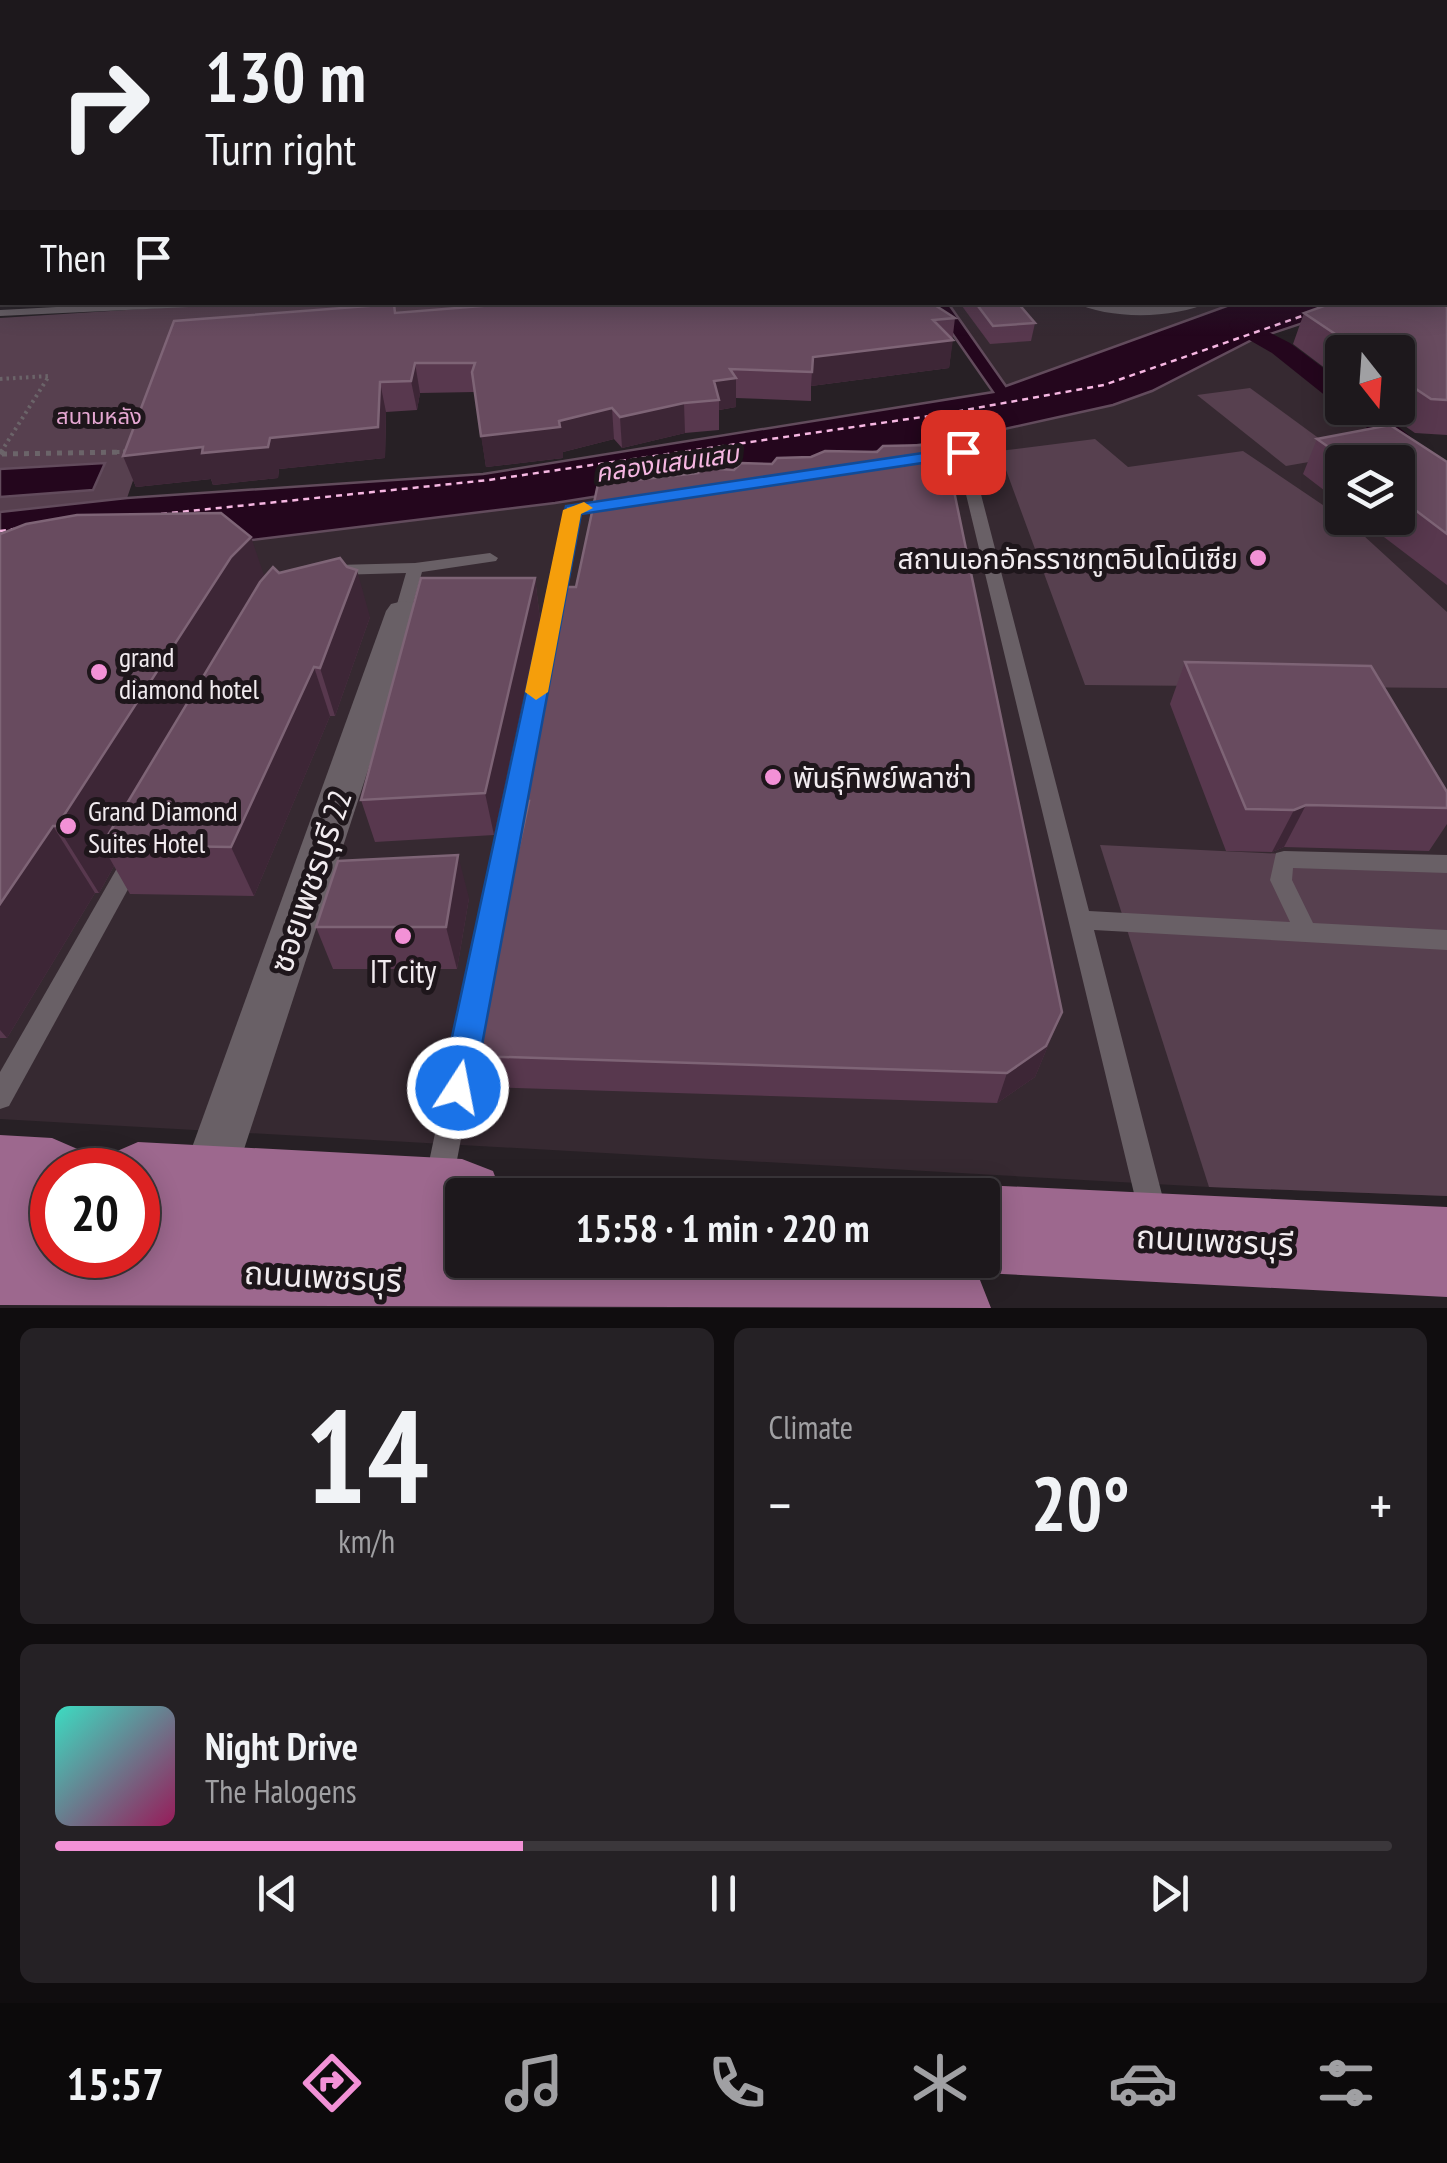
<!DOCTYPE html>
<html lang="en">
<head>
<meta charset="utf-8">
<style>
	:root { --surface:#1d181c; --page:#252125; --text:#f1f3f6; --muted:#a0a0a3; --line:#3b373b; --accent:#f291d6 }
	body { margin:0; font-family:"PT Sans Narrow","Noto Sans Thai",sans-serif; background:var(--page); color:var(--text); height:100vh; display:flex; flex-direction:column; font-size:38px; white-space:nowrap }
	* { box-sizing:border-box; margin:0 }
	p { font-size:32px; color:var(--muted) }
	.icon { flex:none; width:55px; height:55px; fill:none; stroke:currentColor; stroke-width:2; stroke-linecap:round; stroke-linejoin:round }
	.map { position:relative; height:1308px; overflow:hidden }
	.sheet { display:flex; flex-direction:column; gap:20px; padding:20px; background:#100d0f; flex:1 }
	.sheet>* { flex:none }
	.top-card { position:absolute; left:0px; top:0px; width:1448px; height:305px; box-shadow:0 5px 25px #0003,0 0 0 2px var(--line); background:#1d181c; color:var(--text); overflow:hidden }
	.needle { width:65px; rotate:163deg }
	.fabs { position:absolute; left:1325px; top:335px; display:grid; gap:20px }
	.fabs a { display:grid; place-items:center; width:90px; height:90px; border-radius:10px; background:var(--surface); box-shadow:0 5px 25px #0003,0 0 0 2px var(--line); font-size:50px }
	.speed { position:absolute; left:30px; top:1148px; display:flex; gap:20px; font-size:50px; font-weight:700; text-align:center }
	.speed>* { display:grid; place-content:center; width:130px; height:130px; border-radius:50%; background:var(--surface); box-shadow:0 5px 25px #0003,0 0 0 2px var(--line); line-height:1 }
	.speed .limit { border:15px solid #d22; background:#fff; color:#111 }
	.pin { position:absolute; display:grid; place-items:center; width:85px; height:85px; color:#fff; margin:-42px; border-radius:20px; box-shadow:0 5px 15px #0006 }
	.me { position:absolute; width:110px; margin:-55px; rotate:11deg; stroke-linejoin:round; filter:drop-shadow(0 0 8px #0008) }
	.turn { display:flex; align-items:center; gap:35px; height:210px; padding:0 40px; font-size:45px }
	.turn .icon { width:130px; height:130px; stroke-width:2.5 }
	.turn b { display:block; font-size:70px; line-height:85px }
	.then { display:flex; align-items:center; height:95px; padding:0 40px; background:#0003; gap:20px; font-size:38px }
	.big { font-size:75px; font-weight:600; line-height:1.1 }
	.sheet .tile { flex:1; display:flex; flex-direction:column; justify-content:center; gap:15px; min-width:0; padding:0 35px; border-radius:15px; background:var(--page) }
	.sheet .dial { align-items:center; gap:0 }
	.dial b { font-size:130px; line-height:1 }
	.song { display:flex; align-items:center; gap:30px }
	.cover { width:120px; height:120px; border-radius:15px; background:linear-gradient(135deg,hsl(170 70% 55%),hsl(330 70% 35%)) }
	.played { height:10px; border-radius:5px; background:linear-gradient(90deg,var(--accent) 35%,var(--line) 35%) }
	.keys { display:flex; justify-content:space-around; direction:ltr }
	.heat { display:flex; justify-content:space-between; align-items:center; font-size:55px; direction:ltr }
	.sheet .tiles { flex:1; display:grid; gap:20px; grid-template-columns:1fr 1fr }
	.tile:last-child { grid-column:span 2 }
	.trip { position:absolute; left:445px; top:1178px; width:555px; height:100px; border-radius:10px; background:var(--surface); box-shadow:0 5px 25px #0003,0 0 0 2px var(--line); font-weight:600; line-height:100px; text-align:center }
	.menu { display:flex; height:160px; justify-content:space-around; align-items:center; background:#0c0a0b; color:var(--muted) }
	.menu .icon { width:70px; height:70px }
	.menu .current { color:var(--accent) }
	.menu b { font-size:45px; color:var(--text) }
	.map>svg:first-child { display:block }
	.built { fill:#362931; fill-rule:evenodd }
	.green { fill:#57404f }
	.water { fill:#24061d; stroke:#624b5c; stroke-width:2.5 }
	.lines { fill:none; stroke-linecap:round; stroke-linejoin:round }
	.canal { fill:#24061d; fill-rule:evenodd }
	.ferry { stroke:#f6b7e2; stroke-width:2.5; stroke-dasharray:6 5; stroke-linecap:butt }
	.path-far1 { stroke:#6b6469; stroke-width:4; stroke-dasharray:2.5 4; stroke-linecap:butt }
	.path { stroke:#6b6469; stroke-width:5; stroke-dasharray:5 6; stroke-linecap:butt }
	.service { fill:#696066; fill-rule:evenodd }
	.minor { fill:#696066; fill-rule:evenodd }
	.primary { fill:#9d688e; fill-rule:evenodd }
	.wall { fill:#58384e }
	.shaded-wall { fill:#3d2636 }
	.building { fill:#684b5f; stroke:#7e6476; stroke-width:2.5 }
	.route { fill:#1a73e8; stroke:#114b97; stroke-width:2.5 }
	.slow { fill:#f59e0b }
	.poi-dot { fill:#f291d6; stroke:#1e161b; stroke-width:4 }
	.labels { text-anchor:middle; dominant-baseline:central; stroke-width:10; stroke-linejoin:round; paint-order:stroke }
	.far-park-label { font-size:22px; fill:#e6a8d3; stroke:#1e161b }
	.far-water-label { font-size:25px; font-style:italic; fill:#f6b7e2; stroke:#1e161b }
	.poi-label { font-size:28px; fill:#f1ebef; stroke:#1e161b; text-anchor:start }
	.near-street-label { font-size:32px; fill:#f1ebef; stroke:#1e161b }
	.near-poi-label { font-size:32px; fill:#f1ebef; stroke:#1e161b }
</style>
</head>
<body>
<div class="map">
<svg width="1447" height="1308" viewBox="0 0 1447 1308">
	<rect width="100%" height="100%" fill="#272025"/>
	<g class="built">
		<polygon points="948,303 1235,303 1006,386"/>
		<path d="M1252 340 1300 367 1447 496V1196L1209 1187 0 1119V566L121 556 555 503 968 437 1113 405 1152 391ZM1342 462H1398V518H1342Z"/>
	</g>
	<g class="green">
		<polygon points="252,302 662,303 168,379 127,498 0,512 0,318"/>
		<polygon points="1250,388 1343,456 1286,466 1197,395"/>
		<polygon points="1095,439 1128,467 1243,451 1351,524 1447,612 1447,688 1085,685 999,451"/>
		<polygon points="1100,845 1447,862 1447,1196 1209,1187"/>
	</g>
	<g class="water">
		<polygon points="931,303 948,303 1006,386 1235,303 1363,303 1252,340 1152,391 1113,405 968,437 555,503 121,556 0,566 0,512 127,498 483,474 993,392"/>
		<polygon points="105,463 93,490 0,497 0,469"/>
	</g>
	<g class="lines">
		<g class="canal">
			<polygon points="1241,318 1290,343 1342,382 1342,403 1332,401 1272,353 1232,330 1229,325 1232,320"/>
			<polygon points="1344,408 1375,408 1447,466 1447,490 1436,488"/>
		</g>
		<g class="ferry">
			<polyline points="161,514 489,480 943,414 1104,385 1302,316"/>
			<polyline points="0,531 14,529"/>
		</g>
		<g class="path-far1">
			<polyline points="0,379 49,376"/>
			<polyline points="1,452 49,376"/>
			<polyline points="117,452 127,452"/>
		</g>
		<g class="path">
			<polyline points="0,454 3,450"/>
			<polyline points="2,454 127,452"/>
		</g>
		<g class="service">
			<rect x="0" y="285" width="2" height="6"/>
			<polygon points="151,302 236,302 231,305 0,316 0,310"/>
			<path d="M1073 302 1141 307 1210 302C1173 319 1110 320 1073 302Z"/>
			<polygon points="963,448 970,452 1089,911 1290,922 1270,880 1276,853 1284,851 1447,855 1447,873 1293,868 1292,880 1313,923 1447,930 1447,950 1094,930 1167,1214 1163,1224 1153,1228 1143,1224 1139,1214 957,457 910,464 903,460 910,456"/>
			<polygon points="617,499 624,503 622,506 580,513 453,1181 449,1191 439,1195 429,1191 425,1181 566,510 573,506"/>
			<polygon points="490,553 498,558 496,561 422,572 411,611 403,616 395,611 406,573 336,575 328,570 336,565 415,563"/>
			<polygon points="132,853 140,856 143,862 9,1106 0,1109 0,1072 124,856"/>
		</g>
		<polygon class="minor" points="403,601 415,604 420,611 231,1189 223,1208 204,1216 185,1208 177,1189 386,611 391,604"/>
		<g class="primary">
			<polygon points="0,1135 52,1138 82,1151 90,1170 52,1170 52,1255 138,1255 138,1170 101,1170 108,1155 138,1142 462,1159 493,1171 502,1195 462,1195 462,1260 945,1262 978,1275 991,1308 0,1305"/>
			<polygon points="982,1185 1447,1207 1447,1297 982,1273 951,1260 982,1260 982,1195 957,1195"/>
		</g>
	</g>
	<g class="wall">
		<polygon points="0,153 2,153 2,274 0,275"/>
		<polygon points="1445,283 1447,283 1447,435 1415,433 1379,408 1398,408 1398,352 1342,352 1342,381 1293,344 1304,313 1335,302 1445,302"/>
		<polygon points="532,302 930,302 955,318 949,368 811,386 811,401 736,398 736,407 719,410 719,430 685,433 622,448 614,439 563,452 563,458 486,467 475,392 420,393 417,410 386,412 385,458 279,469 278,478 213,485 211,479 136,487 123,456 396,313"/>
		<polygon points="959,302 1017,302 1035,323 1031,341 990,344"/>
		<polygon points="1317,439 1447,462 1447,585 1359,518 1398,518 1398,462 1342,462 1342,504 1303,474"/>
		<polygon points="934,461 1062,1012 1035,1077 997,1103 482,1087 473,1056 522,832 517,801 576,587 734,470 772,464"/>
		<polygon points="0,534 265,576 279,573 370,617 335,716 330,716 254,896 130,894 114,866 99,893 95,893 7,1038 0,1038"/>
		<polygon points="535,578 540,619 494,835 375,842 361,800"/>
		<polygon points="1185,662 1447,792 1447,824 1429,851 1284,847 1272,852 1226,851 1170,704"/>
		<polygon points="469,898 457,969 333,969 316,927"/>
	</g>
	<g class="shaded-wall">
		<polygon points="953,340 949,368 811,386 813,357"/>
		<polygon points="415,363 420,393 417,410 411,381"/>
		<polygon points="736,378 736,407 719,410 719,400 714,381"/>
		<polygon points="380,382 386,412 385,458 279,469 278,478 213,485 211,479 136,487 123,456 270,438"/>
		<polygon points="684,403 685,433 622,448 620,417"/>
		<polygon points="612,408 614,439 563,452 563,458 486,467 481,436 559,421"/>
		<polygon points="251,537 273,601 102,845 114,866 99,893 57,826 231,557"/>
		<polygon points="357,570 370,617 335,716 320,668"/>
		<polygon points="535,578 540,619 494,835 485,793"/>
		<polygon points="314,667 330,716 254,896 231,847"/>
		<polygon points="1306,805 1284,847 1272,852 1294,810"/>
		<polygon points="53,826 95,893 7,1038 0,1030 0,904"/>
		<polygon points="458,855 469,898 457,969 446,927"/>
		<polygon points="1062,1012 1035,1077 997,1103 1007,1073"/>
	</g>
	<g class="building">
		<rect x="0" y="153" width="2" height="77"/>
		<polygon points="533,302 930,302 955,318 933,320 953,340 813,357 812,372 730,369 736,378 714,381 719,400 684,403 620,417 612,408 559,421 560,427 481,436 472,372 475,363 415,363 411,381 380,382 378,427 270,438 268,447 202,453 203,447 123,456 174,321 394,304 395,313"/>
		<polygon points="975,302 1017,302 1035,323 993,326"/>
		<polygon points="1335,302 1438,302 1447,307 1447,400 1431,399 1398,377 1398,352 1362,352 1304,313"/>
		<polygon points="1390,425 1447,462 1447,534 1398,497 1398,462 1350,462 1317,439"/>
		<polygon points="931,445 934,461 948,462 1062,1012 1046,1046 1007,1073 473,1056 529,801 517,801 560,587 576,587 598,484 698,473 705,468 734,470 741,463 772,464 777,458 811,457 825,451 877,452 883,446"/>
		<polygon points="221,513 251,537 231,557 57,826 53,826 0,904 0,534 26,524 77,515"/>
		<polygon points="340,558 347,567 357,570 320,668 314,667 231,847 102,845 260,582 273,567 279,573"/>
		<polygon points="421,578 535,578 485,793 361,800"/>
		<polygon points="1185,662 1371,666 1447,792 1447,808 1306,805 1294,810 1246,809"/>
		<polygon points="458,855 446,927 316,927 338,861"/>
	</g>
	<linearGradient id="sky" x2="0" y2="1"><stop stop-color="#151214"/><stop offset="0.46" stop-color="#414251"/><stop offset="1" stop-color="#414251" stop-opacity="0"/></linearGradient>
	<rect width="1447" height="336" fill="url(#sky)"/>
	<polygon class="route" points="963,447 972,452 969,456 581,514 474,1088 469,1100 458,1104 446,1100 441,1088 566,506"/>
	<polygon class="slow" points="584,502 593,508 581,514 548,692 536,700 525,692 563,510"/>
	<g class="poi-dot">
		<circle cx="1258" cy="558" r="10"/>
		<circle cx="99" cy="672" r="10"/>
		<circle cx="773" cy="777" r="10"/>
		<circle cx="68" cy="826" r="10"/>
		<circle cx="403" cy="936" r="10"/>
	</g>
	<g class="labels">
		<g class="far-park-label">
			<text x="99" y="416">สนามหลัง</text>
		</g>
		<g class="far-water-label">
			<text transform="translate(667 463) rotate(-8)">คลองแสนแสบ</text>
		</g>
		<g class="poi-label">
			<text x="1238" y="558" text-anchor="end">สถานเอกอัครราชทูตอินโดนีเซีย</text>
			<text x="119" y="656">grand<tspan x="119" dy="32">diamond hotel</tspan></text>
			<text x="793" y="777">พันธุ์ทิพย์พลาซ่า</text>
			<text x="88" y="810">Grand Diamond<tspan x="88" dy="32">Suites Hotel</tspan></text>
		</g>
		<g class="near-street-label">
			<text transform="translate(310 881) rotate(-71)">ซอยเพชรบุรี 22</text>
			<text transform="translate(1215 1240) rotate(3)">ถนนเพชรบุรี</text>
			<text transform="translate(323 1276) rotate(3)">ถนนเพชรบุรี</text>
		</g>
		<g class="near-poi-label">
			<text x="403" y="971">IT city</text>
		</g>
	</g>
</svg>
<div class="fabs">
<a><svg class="needle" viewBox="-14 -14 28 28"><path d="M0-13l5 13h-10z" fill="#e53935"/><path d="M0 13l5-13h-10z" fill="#a0a0a3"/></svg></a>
<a><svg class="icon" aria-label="layers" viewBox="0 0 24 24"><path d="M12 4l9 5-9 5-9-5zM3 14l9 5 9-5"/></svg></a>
</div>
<div class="speed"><div class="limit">20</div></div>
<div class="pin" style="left:963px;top:452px;background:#d93025"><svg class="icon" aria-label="arrive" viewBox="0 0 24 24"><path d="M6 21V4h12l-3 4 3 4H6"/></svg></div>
<svg class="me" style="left:458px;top:1088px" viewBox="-20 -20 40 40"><circle r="17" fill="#1a73e8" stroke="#fff" stroke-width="3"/><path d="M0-11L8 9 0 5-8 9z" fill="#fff"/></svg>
<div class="trip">15:58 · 1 min · 220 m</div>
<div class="top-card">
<div class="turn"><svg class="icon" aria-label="right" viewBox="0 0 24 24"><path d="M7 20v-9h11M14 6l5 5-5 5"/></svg><div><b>130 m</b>Turn right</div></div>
<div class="then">Then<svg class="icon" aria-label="arrive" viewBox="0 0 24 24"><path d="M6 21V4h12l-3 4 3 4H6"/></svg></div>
</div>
</div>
<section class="sheet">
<div class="tiles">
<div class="tile dial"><b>14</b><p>km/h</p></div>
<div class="tile"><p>Climate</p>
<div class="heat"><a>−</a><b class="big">20°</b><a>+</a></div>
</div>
<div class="tile">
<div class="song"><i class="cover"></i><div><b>Night Drive</b><p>The Halogens</p></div></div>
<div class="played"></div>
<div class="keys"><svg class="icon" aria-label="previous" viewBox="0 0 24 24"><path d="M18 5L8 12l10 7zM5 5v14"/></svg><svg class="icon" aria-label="pause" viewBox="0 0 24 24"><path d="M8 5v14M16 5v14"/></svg><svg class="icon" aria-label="next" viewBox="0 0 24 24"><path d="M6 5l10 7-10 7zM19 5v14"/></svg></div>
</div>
</div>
</section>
<nav class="menu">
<b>15:57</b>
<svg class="icon current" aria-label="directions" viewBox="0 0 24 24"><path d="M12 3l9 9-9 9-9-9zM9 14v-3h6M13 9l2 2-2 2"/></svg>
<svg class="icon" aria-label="music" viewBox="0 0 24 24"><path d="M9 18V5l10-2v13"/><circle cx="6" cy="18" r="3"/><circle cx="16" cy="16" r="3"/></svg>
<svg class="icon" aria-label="phone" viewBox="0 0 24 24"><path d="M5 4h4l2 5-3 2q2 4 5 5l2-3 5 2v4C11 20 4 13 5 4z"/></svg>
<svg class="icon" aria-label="climate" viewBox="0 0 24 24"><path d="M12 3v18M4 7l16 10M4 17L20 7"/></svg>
<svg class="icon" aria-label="car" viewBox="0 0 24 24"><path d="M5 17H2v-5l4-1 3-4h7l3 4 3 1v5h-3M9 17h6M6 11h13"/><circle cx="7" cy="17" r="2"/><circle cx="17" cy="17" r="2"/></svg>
<svg class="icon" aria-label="filters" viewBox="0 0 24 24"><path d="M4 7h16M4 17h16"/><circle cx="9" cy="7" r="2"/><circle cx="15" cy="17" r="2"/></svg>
</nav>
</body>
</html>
